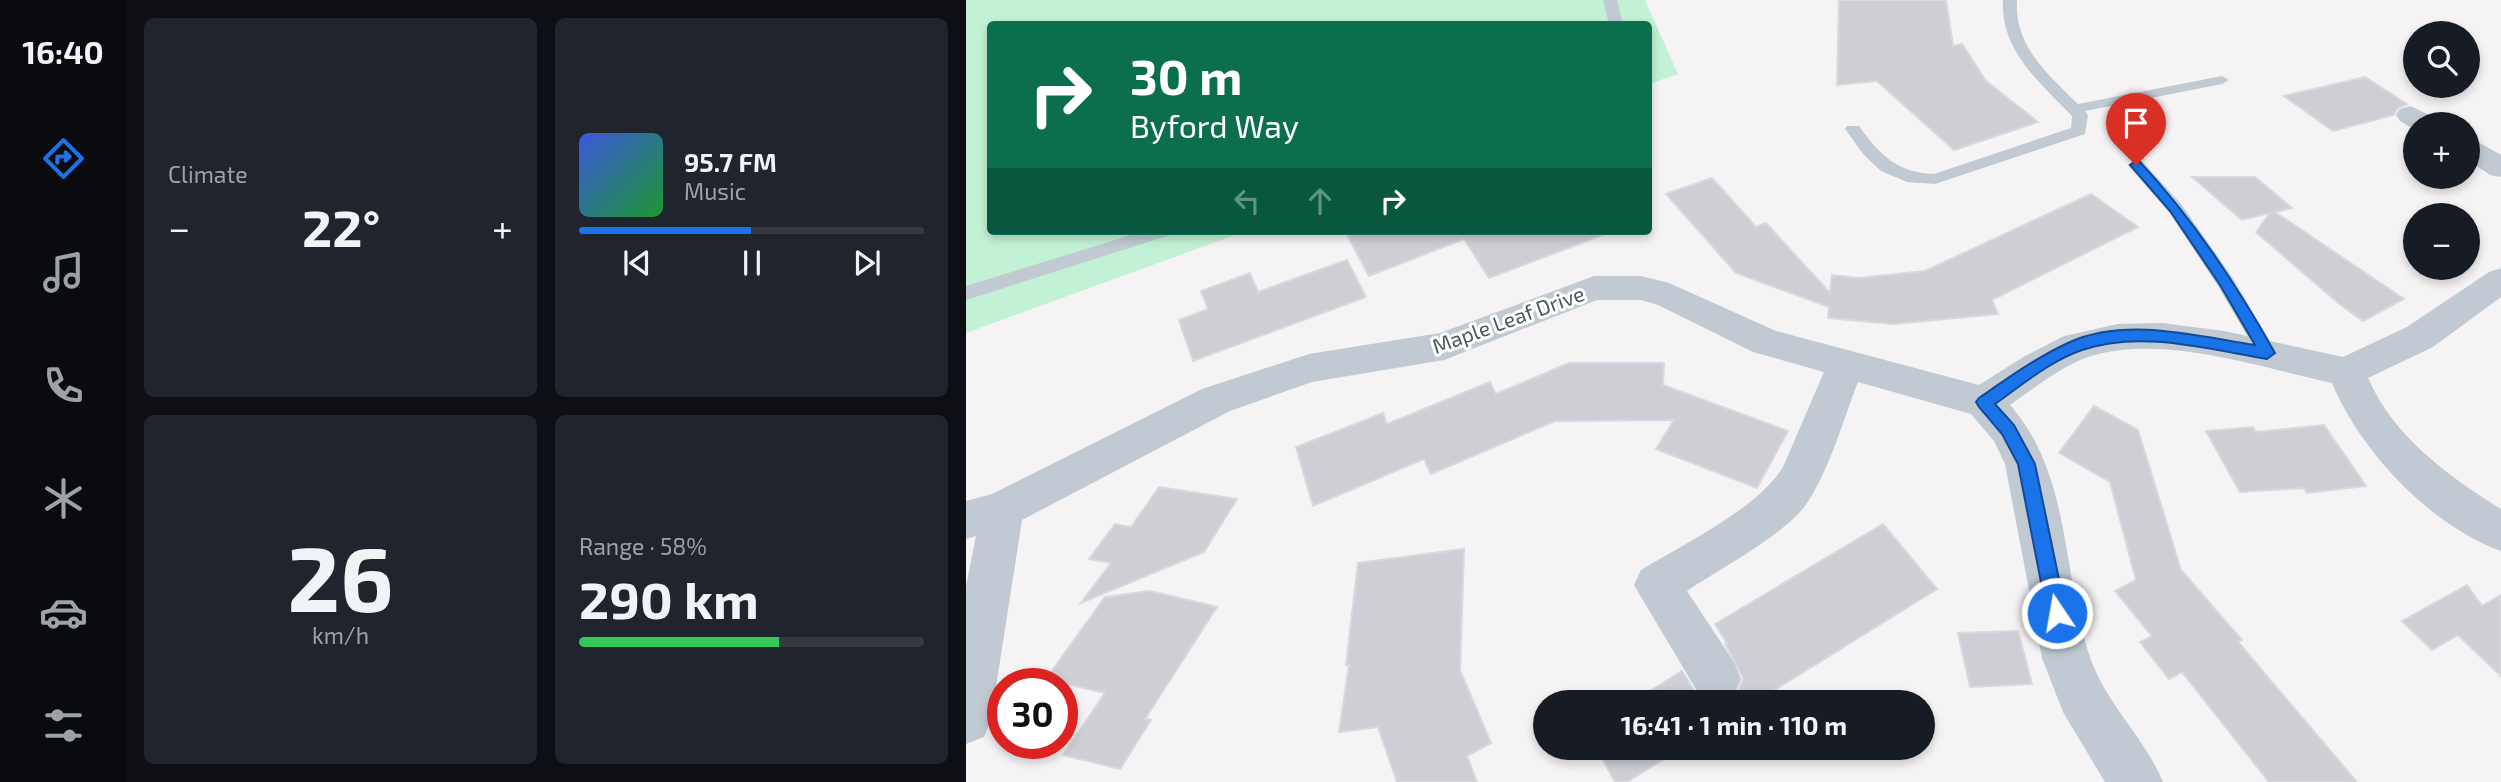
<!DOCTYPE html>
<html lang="en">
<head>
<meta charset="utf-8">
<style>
	:root { --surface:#171b24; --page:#20242c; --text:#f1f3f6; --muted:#9ea1a6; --line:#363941; --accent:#1a73e8 }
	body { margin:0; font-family:"Exo 2",sans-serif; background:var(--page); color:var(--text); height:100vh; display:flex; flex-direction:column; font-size:26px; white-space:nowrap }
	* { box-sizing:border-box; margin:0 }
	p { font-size:23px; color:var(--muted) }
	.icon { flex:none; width:38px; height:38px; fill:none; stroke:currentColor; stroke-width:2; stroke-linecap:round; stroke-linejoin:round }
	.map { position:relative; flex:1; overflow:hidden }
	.sheet { display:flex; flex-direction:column; gap:18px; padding:18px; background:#0d0f14; width:840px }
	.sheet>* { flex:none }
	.guide { position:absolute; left:21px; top:21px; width:665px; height:214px; border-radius:7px; box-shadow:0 4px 10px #0003; background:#0b6e4f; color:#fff; overflow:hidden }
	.tools { position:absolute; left:1437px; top:21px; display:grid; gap:14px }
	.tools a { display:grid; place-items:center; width:77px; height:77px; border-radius:50%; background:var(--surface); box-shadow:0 4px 10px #0003; font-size:35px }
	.speed { position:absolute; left:21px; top:668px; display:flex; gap:14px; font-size:35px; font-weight:700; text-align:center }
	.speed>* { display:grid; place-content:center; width:91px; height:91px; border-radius:50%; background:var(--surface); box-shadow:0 4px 10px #0003; line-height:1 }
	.speed .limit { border:10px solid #d22; background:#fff; color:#111 }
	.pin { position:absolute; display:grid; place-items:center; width:60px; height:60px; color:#fff; margin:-72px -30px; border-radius:50% 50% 50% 0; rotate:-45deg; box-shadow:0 0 7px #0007 }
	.pin .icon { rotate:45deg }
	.me { position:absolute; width:77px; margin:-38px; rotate:348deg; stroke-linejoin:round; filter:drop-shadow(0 0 5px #0008) }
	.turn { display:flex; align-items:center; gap:24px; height:147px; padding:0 28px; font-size:32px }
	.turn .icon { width:91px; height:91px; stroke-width:2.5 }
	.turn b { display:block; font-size:49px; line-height:60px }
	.lanes { display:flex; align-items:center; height:66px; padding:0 28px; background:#0003; justify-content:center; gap:35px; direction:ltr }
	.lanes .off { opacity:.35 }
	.big { font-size:52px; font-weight:700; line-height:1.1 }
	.sheet .tile { flex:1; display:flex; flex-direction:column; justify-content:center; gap:10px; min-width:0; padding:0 24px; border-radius:10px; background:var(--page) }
	.sheet .dial { align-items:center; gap:0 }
	.dial b { font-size:91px; line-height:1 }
	.song { display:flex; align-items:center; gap:21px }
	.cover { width:84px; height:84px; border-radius:10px; background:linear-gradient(135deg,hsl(230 70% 55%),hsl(130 70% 35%)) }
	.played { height:7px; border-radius:4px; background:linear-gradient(90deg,var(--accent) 50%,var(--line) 50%) }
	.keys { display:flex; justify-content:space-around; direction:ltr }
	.heat { display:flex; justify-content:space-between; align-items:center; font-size:38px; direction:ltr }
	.charge { height:10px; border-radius:5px; background:linear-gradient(90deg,#34c759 58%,var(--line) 0) }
	.sheet .tiles { flex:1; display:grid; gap:18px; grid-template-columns:repeat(2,1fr) }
	.trip { position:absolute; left:567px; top:690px; width:402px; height:70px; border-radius:35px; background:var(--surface); box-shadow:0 4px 10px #0003; font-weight:700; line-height:70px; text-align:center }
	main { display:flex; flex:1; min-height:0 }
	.dock { display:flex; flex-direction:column; width:126px; justify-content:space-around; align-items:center; background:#090b0e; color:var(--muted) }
	.dock .icon { width:49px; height:49px }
	.dock .current { color:var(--accent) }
	.dock b { font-size:32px; color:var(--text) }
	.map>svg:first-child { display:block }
	.green { fill:#c3f1d5 }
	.building { fill:#cdcfd5; stroke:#d7d9de; stroke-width:2 }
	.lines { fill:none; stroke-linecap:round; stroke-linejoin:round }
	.lane { fill:#c1cad2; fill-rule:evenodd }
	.street { fill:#c1cad2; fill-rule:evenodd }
	.route { fill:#1a73e8; stroke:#114b97; stroke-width:2 }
	.labels { text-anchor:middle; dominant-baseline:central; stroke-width:6; stroke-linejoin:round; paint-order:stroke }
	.street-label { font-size:21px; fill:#4a5661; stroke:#fff }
</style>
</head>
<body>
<main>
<nav class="dock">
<b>16:40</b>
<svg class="icon current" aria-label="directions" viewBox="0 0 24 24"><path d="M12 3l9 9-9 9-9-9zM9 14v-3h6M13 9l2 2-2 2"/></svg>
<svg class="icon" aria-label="music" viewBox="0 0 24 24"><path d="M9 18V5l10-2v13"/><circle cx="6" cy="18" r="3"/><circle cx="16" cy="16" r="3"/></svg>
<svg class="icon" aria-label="phone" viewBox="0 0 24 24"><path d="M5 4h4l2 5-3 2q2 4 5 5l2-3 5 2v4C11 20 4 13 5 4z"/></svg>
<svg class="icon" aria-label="climate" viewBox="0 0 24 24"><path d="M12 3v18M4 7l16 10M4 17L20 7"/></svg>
<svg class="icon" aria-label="car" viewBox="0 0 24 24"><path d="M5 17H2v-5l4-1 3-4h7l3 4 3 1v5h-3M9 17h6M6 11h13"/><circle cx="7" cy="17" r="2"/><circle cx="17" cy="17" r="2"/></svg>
<svg class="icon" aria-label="filters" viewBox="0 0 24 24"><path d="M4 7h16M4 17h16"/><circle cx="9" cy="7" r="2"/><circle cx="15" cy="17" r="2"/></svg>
</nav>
<section class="sheet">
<div class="tiles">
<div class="tile"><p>Climate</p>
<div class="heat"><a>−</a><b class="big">22°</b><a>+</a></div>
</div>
<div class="tile">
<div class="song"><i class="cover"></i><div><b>95.7 FM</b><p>Music</p></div></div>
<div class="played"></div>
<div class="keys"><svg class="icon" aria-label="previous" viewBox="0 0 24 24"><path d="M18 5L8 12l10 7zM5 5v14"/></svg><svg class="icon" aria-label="pause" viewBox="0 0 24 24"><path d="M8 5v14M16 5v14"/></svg><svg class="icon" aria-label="next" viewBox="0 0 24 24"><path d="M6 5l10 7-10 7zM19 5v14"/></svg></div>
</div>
<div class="tile dial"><b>26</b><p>km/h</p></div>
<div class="tile"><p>Range · 58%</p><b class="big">290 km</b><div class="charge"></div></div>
</div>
</section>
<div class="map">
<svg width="1535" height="782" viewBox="0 0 1535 782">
	<rect width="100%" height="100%" fill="#f5f3f3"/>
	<polygon class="green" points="0,0 679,0 712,74 683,84 682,24 24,24 24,231 280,231 0,333"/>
	<g class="building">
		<polygon points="873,0 980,0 987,46 996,44 1020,81 1072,122 988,150 911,81 871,85"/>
		<polygon points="1399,77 1441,104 1432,108 1428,115 1367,131 1318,96"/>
		<polygon points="1226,177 1289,177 1326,208 1309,212 1438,299 1397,321 1372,303 1290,232 1304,213 1276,220"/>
		<polygon points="746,178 790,227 800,223 864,293 866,275 893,278 959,271 1125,194 1172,227 1026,300 1032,314 928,324 862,318 863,307 770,273 700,194"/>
		<polygon points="379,231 636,231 637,235 523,278 498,239 403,276"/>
		<polygon points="381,260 400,297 227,361 213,320 242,309 235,291 284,273 292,292"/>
		<polygon points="603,363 698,363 697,385 822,431 791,488 690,449 708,420 589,421 465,474 458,459 347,506 330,447 417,413 421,424 524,382 530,394"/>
		<polygon points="1128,406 1172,430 1215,570 1276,640 1272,642 1391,782 1303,782 1216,672 1203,679 1174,642 1186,636 1149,591 1170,580 1144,482 1093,453"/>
		<polygon points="1358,425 1400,486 1341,493 1338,488 1274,492 1240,431 1287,427 1290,432"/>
		<polygon points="193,487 271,499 238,552 115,603 145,563 123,559 149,524 165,527"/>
		<polygon points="917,524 971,589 789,702 762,702 770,697 777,678 759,644 761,643 749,624"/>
		<polygon points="498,549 494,670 525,743 501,756 511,782 431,782 412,727 373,732 383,665 380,665 392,563"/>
		<polygon points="1501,585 1516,606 1535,595 1535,676 1492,635 1466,650 1436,621"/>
		<polygon points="184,591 251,607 179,719 185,720 154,769 97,755 139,693 80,679 139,597"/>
		<polygon points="1052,631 1066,684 1004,687 992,633"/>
		<polygon points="716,671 732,697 745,702 667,702"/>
		<polygon points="630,747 717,747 661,782 649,782"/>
	</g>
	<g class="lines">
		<g class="lane">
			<polygon points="637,0 651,0 657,24 643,24"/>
			<path d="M1037 0H1051C1048 46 1081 73 1112 104L1256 76 1263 80 1256 84 1119 111 1122 115 1119 134 969 184 941 182 915 171 898 155 879 129 881 126H893C913 154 931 173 968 174L1105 128 1106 116C1074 83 1034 50 1037 0Z"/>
			<polygon points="1170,160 1176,161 1215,204 1266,277 1308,348 1311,353 1308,358 1301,361 1294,358 1252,286 1203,212 1162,165"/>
			<polygon points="178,231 207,231 204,235 0,300 0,286"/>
		</g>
		<g class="street">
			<polygon points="1444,106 1470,118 1474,124 1449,124 1449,130 1434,121 1430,115 1434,109"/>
			<polygon points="1502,139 1512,142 1535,155 1535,177 1524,175 1502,160"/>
			<path d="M1535 268V297L1467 347 1402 378C1428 437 1482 476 1535 509V551C1465 526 1394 451 1366 383 1293 367 1195 333 1122 357 1094 367 1068 388 1044 405 1105 473 1096 575 1124 657 1140 704 1179 738 1197 782H1139L1097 712 1076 658 1039 464 1028 441 1005 414 892 382C877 420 863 472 839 506 815 537 755 568 721 591L768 662 775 679 768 696 755 702 734 696 668 585 675 570C719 543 790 510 817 467L858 372 787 352 692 305 675 300H631L478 360 346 382 264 411 56 520 25 719 18 737 0 744V586L10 536 0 539V501L26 494 236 389 343 354 474 333 628 276H675L703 283 810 331 1013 385 1059 356 1098 336 1152 324 1196 323 1258 331 1377 357 1441 327 1523 272Z"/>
		</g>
	</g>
	<path class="route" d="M1170 161 1174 162C1228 220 1270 284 1309 353L1301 359C1241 349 1175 330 1116 350 1084 361 1056 385 1029 404L1048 425 1069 464 1100 613 1098 619 1091 622 1084 619 1081 613 1052 464 1036 434 1013 407 1010 402 1013 398C1042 378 1071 357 1104 342 1161 317 1230 336 1289 345L1254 285 1204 211 1164 165Z"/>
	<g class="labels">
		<g class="street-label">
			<text transform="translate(542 319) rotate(-20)">Maple Leaf Drive</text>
		</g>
	</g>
</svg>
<div class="tools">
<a><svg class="icon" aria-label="search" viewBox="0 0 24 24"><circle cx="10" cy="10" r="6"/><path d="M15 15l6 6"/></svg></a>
<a>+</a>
<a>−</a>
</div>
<div class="speed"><div class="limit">30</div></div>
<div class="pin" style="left:1170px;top:165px;background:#d93025"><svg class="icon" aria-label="arrive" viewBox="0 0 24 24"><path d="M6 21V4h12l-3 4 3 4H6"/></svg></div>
<svg class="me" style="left:1091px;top:613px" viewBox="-20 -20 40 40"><circle r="17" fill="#1a73e8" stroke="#fff" stroke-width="3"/><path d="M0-11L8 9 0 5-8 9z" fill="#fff"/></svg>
<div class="trip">16:41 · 1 min · 110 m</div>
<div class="guide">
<div class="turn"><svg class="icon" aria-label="right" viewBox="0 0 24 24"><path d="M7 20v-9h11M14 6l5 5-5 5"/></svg><div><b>30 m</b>Byford Way</div></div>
<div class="lanes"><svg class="icon off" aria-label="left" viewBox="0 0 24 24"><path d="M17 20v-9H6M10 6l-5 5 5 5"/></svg><svg class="icon off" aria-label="ahead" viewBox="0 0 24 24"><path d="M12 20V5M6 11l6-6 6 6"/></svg><svg class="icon" aria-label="right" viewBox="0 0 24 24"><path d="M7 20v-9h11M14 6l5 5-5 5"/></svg></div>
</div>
</div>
</main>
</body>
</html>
